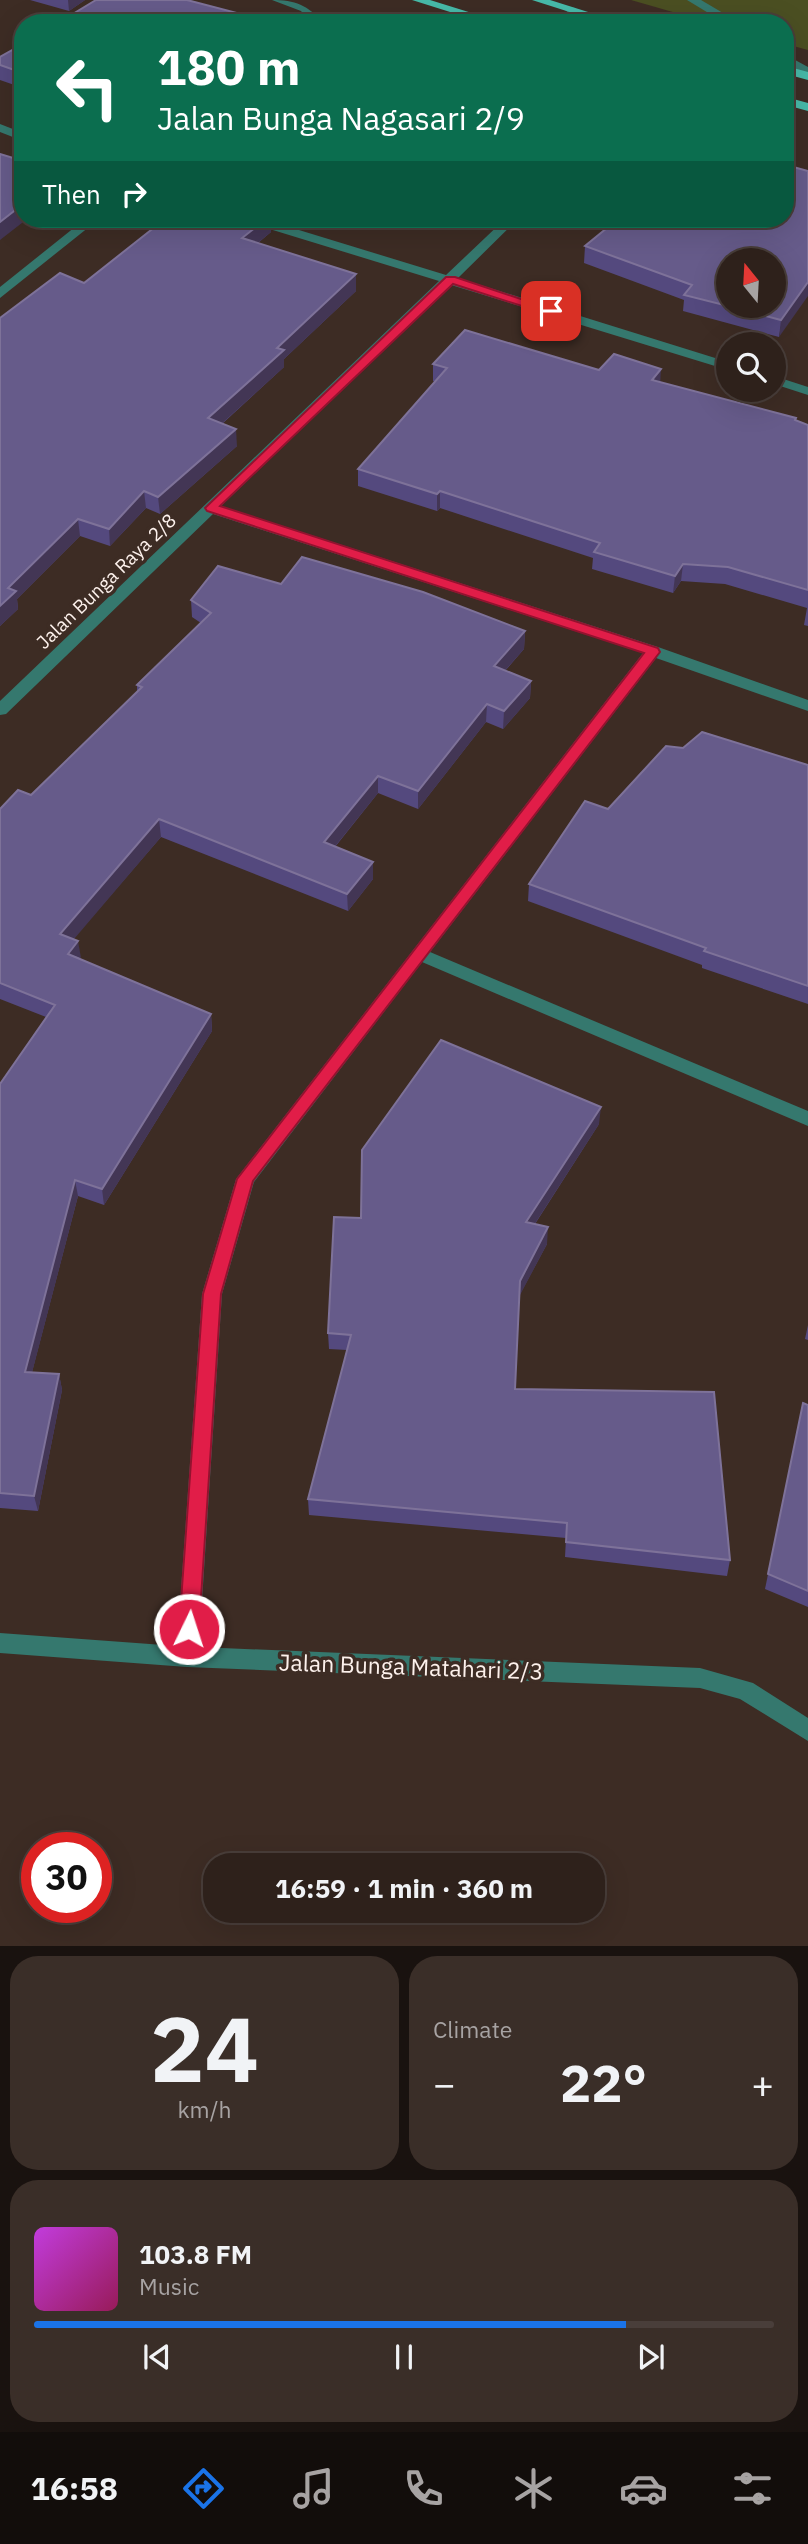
<!DOCTYPE html>
<html lang="en">
<head>
<meta charset="utf-8">
<style>
	:root { --surface:#2e211b; --page:#3a2e28; --text:#f1f3f6; --muted:#a7a3a3; --line:#493e3a; --accent:#1a73e8 }
	body { margin:0; font-family:"IBM Plex Sans",sans-serif; background:var(--page); color:var(--text); height:100vh; display:flex; flex-direction:column; font-size:26px; white-space:nowrap }
	* { box-sizing:border-box; margin:0 }
	p { font-size:23px; color:var(--muted) }
	.icon { flex:none; width:38px; height:38px; fill:none; stroke:currentColor; stroke-width:2; stroke-linecap:round; stroke-linejoin:round }
	.map { position:relative; height:1946px; overflow:hidden }
	.drawer { display:flex; flex-direction:column; gap:10px; padding:10px; background:#19120f; flex:1 }
	.drawer>* { flex:none }
	.guide { position:absolute; left:14px; top:14px; width:780px; height:214px; border-radius:28px; box-shadow:0 7px 28px #0002,0 0 0 2px var(--line); background:#0b6e4f; color:#fff; overflow:hidden }
	.needle { width:46px; rotate:342deg }
	.fabs { position:absolute; left:716px; top:248px; display:grid; gap:14px }
	.fabs a { display:grid; place-items:center; width:70px; height:70px; border-radius:50%; background:var(--surface); box-shadow:0 7px 28px #0002,0 0 0 2px var(--line); font-size:35px }
	.speed { position:absolute; left:21px; top:1832px; display:flex; gap:14px; font-size:35px; font-weight:700; text-align:center }
	.speed>* { display:grid; place-content:center; width:91px; height:91px; border-radius:50%; background:var(--surface); box-shadow:0 7px 28px #0002,0 0 0 2px var(--line); line-height:1 }
	.speed .limit { border:10px solid #d22; background:#fff; color:#111 }
	.pin { position:absolute; display:grid; place-items:center; width:60px; height:60px; color:#fff; margin:-30px; border-radius:14px; box-shadow:0 4px 10px #0006 }
	.me { position:absolute; width:77px; margin:-38px; rotate:4deg; stroke-linejoin:round; filter:drop-shadow(0 0 5px #0008) }
	.turn { display:flex; align-items:center; gap:24px; height:147px; padding:0 28px; font-size:32px }
	.turn .icon { width:91px; height:91px; stroke-width:2.5 }
	.turn b { display:block; font-size:49px; line-height:60px }
	.then { display:flex; align-items:center; height:66px; padding:0 28px; background:#0003; gap:14px; font-size:26px }
	.big { font-size:52px; font-weight:700; line-height:1.1 }
	.drawer .card { flex:1; display:flex; flex-direction:column; justify-content:center; gap:10px; min-width:0; padding:0 24px; border-radius:28px; background:var(--page) }
	.drawer .dial { align-items:center; gap:0 }
	.dial b { font-size:91px; line-height:1 }
	.song { display:flex; align-items:center; gap:21px }
	.cover { width:84px; height:84px; border-radius:10px; background:linear-gradient(135deg,hsl(290 70% 55%),hsl(330 70% 35%)) }
	.played { height:7px; border-radius:4px; background:linear-gradient(90deg,var(--accent) 80%,var(--line) 80%) }
	.keys { display:flex; justify-content:space-around; direction:ltr }
	.heat { display:flex; justify-content:space-between; align-items:center; font-size:38px; direction:ltr }
	.drawer .tiles { flex:1; display:grid; gap:10px; grid-template-columns:1fr 1fr }
	.card:last-child { grid-column:span 2 }
	.trip { position:absolute; left:203px; top:1853px; width:402px; height:70px; border-radius:28px; background:var(--surface); box-shadow:0 7px 28px #0002,0 0 0 2px var(--line); font-weight:700; line-height:70px; text-align:center }
	.menu { display:flex; height:112px; justify-content:space-around; align-items:center; background:#120d0b; color:var(--muted) }
	.menu .icon { width:49px; height:49px }
	.menu .selected { color:var(--accent) }
	.menu b { font-size:32px; color:var(--text) }
	.map>svg:first-child { display:block }
	.green { fill:#4b4f22 }
	.lines { fill:none; stroke-linecap:round; stroke-linejoin:round }
	.lane { fill:#35786e; fill-rule:evenodd }
	.street { fill:#35786e; fill-rule:evenodd }
	.primary { fill:#47baa9; fill-rule:evenodd }
	.wall { fill:#54497e }
	.shaded-wall { fill:#433655 }
	.building { fill:#665b8a; stroke:#7e7299; stroke-width:2 }
	.route { fill:#e11d48; stroke:#92132f; stroke-width:2 }
	.labels { text-anchor:middle; dominant-baseline:central; stroke-width:7; stroke-linejoin:round; paint-order:stroke }
	.street-label { font-size:19px; fill:#fdf1ec; stroke:#3d2c24 }
	.near-street-label { font-size:23px; fill:#fdf1ec; stroke:#3d2c24 }
</style>
</head>
<body>
<div class="map">
<svg width="808" height="1946" viewBox="0 0 808 1946">
	<rect width="100%" height="100%" fill="#3d2c24"/>
	<polygon class="green" points="631,0 808,0 808,50 786,44 786,23 711,23"/>
	<g class="lines">
		<g class="lane">
			<polygon points="687,0 701,0 740,23 725,23"/>
			<polygon points="786,55 808,67 808,76 786,63"/>
		</g>
		<g class="street">
			<path d="M272 0C295 0 308 5 323 23H311L301 11Z"/>
			<polygon points="571,7 575,8 596,23 582,23 565,10"/>
			<polygon points="0,124 23,133 23,141 0,132"/>
			<polygon points="85,219 99,219 0,298 0,287"/>
			<polygon points="245,219 263,219 446,275 505,219 518,219 458,278 728,362 728,370 451,285 221,506 658,647 808,700 808,711 656,658 430,952 808,1111 808,1126 422,962 254,1182 222,1294 199,1647 700,1668 753,1683 808,1718 808,1741 740,1699 700,1688 187,1667 0,1653 0,1633 177,1646 202,1294 236,1179 643,653 213,514 6,714 0,715 0,701 439,281 247,222"/>
			<polygon points="774,376 808,387 808,395 774,384"/>
		</g>
		<g class="primary">
			<polygon points="412,0 430,0 504,23 485,23"/>
			<polygon points="532,0 550,0 623,23 604,23"/>
			<polygon points="786,66 808,72 808,80 786,74"/>
			<polygon points="786,97 808,103 808,111 786,105"/>
		</g>
	</g>
	<g class="wall">
		<polygon points="30,0 85,0 69,11"/>
		<polygon points="23,44 23,88 0,80 0,57"/>
		<polygon points="808,171 779,337 683,311 684,300 584,263 585,246"/>
		<polygon points="165,219 270,219 271,232 258,243 356,291 284,359 284,367 222,424 237,446 160,514 146,508 110,546 80,536 17,599 18,609 0,626 0,318 84,283"/>
		<polygon points="271,219 287,219 283,222"/>
		<polygon points="397,219 411,219 408,222"/>
		<polygon points="433,364 599,370 660,382 796,418 796,421 808,425 808,626 804,625 807,608 725,584 681,581 673,593 592,569 593,558 440,508 437,511 358,486 358,469 435,382 433,381"/>
		<polygon points="281,584 525,631 524,649 505,671 531,681 530,698 503,729 486,722 418,809 378,793 335,847 373,879 348,911 161,837 73,939 80,959 211,1014 212,1031 104,1205 78,1196 32,1372 59,1374 62,1390 38,1511 0,1508 0,1084 46,1017 0,999 0,809 31,795 137,692 137,685 201,623 192,617 191,600"/>
		<polygon points="808,765 808,1004 702,968 702,965 528,901 529,884 608,809"/>
		<polygon points="599,1124 535,1224 547,1244 519,1296 515,1389 730,1560 727,1576 565,1557 566,1538 309,1515 308,1499 347,1350 329,1349 328,1333 361,1218"/>
		<polygon points="808,1325 808,1340 805,1339"/>
		<polygon points="803,1403 808,1405 808,1607 765,1589"/>
	</g>
	<g class="shaded-wall">
		<polygon points="68,0 85,0 69,11"/>
		<polygon points="23,204 23,219 27,219 0,240 0,222"/>
		<polygon points="266,219 270,219 271,232 243,255 242,238"/>
		<polygon points="356,274 356,291 284,359 284,367 209,435 208,418 277,348"/>
		<polygon points="808,282 808,296 779,337 781,320"/>
		<polygon points="661,369 660,386 652,380"/>
		<polygon points="236,429 237,446 160,514 158,497"/>
		<polygon points="144,491 146,508 110,546 109,529"/>
		<polygon points="440,491 440,508 437,511 437,494"/>
		<polygon points="78,519 80,536 17,599 18,609 0,626 0,606 8,588"/>
		<polygon points="683,564 681,581 673,593 675,576"/>
		<polygon points="525,631 524,649 493,684 494,666"/>
		<polygon points="531,681 530,698 503,729 504,711"/>
		<polygon points="487,704 486,722 418,809 418,791"/>
		<polygon points="378,776 378,793 324,860 324,842"/>
		<polygon points="159,819 161,837 63,952 60,934"/>
		<polygon points="373,862 373,879 348,911 347,894"/>
		<polygon points="78,941 81,958 68,954"/>
		<polygon points="211,1014 212,1031 104,1205 102,1189"/>
		<polygon points="601,1107 599,1124 525,1239 526,1222"/>
		<polygon points="75,1180 78,1196 28,1388 25,1372"/>
		<polygon points="548,1227 547,1244 519,1297 520,1281"/>
		<polygon points="59,1374 62,1390 38,1511 34,1496"/>
	</g>
	<g class="building">
		<polygon points="96,0 187,0 264,20 260,23 58,23"/>
		<polygon points="23,44 23,73 0,65 0,57"/>
		<polygon points="0,154 23,161 23,204 0,222"/>
		<polygon points="786,165 808,171 808,282 781,320 728,306 774,306 774,261 728,261 728,306 684,295 692,285 585,246 618,219 786,219"/>
		<polygon points="165,219 266,219 242,238 356,274 277,348 284,350 208,418 236,429 158,497 144,491 109,529 78,519 8,588 16,591 0,606 0,318 60,273 84,283"/>
		<polygon points="465,330 599,370 614,354 661,369 652,380 796,418 795,420 808,425 808,590 728,567 683,564 675,576 594,552 600,543 440,491 437,494 358,469 447,368 433,364"/>
		<polygon points="302,557 423,592 525,631 494,666 531,681 504,711 487,704 418,791 378,776 324,842 373,862 347,894 159,819 60,934 78,941 68,954 211,1014 102,1189 75,1180 25,1372 59,1374 34,1496 0,1493 0,1084 55,1005 0,983 0,809 18,790 31,795 142,687 137,685 211,613 191,600 218,566 281,584"/>
		<polygon points="702,732 808,765 808,986 704,951 706,948 529,884 585,801 608,809 666,746 683,748"/>
		<polygon points="441,1040 601,1107 526,1222 548,1227 520,1281 515,1389 714,1392 730,1560 566,1542 567,1523 308,1499 351,1335 328,1333 334,1217 361,1218 362,1150"/>
		<polygon points="803,1403 808,1405 808,1591 768,1574"/>
	</g>
	<polygon class="route" points="446,277 455,277 557,311 547,314 453,284 220,506 658,648 660,652 253,1181 221,1294 199,1629 196,1636 189,1639 182,1636 179,1629 203,1294 237,1179 644,653 207,511 205,508"/>
	<g class="labels">
		<g class="street-label">
			<text transform="translate(106 581) rotate(-44)">Jalan Bunga Raya 2/8</text>
		</g>
		<g class="near-street-label">
			<text transform="translate(411 1666) rotate(2)">Jalan Bunga Matahari 2/3</text>
		</g>
	</g>
</svg>
<div class="fabs">
<a><svg class="needle" viewBox="-14 -14 28 28"><path d="M0-13l5 13h-10z" fill="#e53935"/><path d="M0 13l5-13h-10z" fill="#a7a3a3"/></svg></a>
<a><svg class="icon" aria-label="search" viewBox="0 0 24 24"><circle cx="10" cy="10" r="6"/><path d="M15 15l6 6"/></svg></a>
</div>
<div class="speed"><div class="limit">30</div></div>
<div class="pin" style="left:551px;top:311px;background:#d93025"><svg class="icon" aria-label="arrive" viewBox="0 0 24 24"><path d="M6 21V4h12l-3 4 3 4H6"/></svg></div>
<svg class="me" style="left:189px;top:1629px" viewBox="-20 -20 40 40"><circle r="17" fill="#e11d48" stroke="#fff" stroke-width="3"/><path d="M0-11L8 9 0 5-8 9z" fill="#fff"/></svg>
<div class="trip">16:59 · 1 min · 360 m</div>
<div class="guide">
<div class="turn"><svg class="icon" aria-label="left" viewBox="0 0 24 24"><path d="M17 20v-9H6M10 6l-5 5 5 5"/></svg><div><b>180 m</b>Jalan Bunga Nagasari 2/9</div></div>
<div class="then">Then<svg class="icon" aria-label="right" viewBox="0 0 24 24"><path d="M7 20v-9h11M14 6l5 5-5 5"/></svg></div>
</div>
</div>
<section class="drawer">
<div class="tiles">
<div class="card dial"><b>24</b><p>km/h</p></div>
<div class="card"><p>Climate</p>
<div class="heat"><a>−</a><b class="big">22°</b><a>+</a></div>
</div>
<div class="card">
<div class="song"><i class="cover"></i><div><b>103.8 FM</b><p>Music</p></div></div>
<div class="played"></div>
<div class="keys"><svg class="icon" aria-label="previous" viewBox="0 0 24 24"><path d="M18 5L8 12l10 7zM5 5v14"/></svg><svg class="icon" aria-label="pause" viewBox="0 0 24 24"><path d="M8 5v14M16 5v14"/></svg><svg class="icon" aria-label="next" viewBox="0 0 24 24"><path d="M6 5l10 7-10 7zM19 5v14"/></svg></div>
</div>
</div>
</section>
<nav class="menu">
<b>16:58</b>
<svg class="icon selected" aria-label="directions" viewBox="0 0 24 24"><path d="M12 3l9 9-9 9-9-9zM9 14v-3h6M13 9l2 2-2 2"/></svg>
<svg class="icon" aria-label="music" viewBox="0 0 24 24"><path d="M9 18V5l10-2v13"/><circle cx="6" cy="18" r="3"/><circle cx="16" cy="16" r="3"/></svg>
<svg class="icon" aria-label="phone" viewBox="0 0 24 24"><path d="M5 4h4l2 5-3 2q2 4 5 5l2-3 5 2v4C11 20 4 13 5 4z"/></svg>
<svg class="icon" aria-label="climate" viewBox="0 0 24 24"><path d="M12 3v18M4 7l16 10M4 17L20 7"/></svg>
<svg class="icon" aria-label="car" viewBox="0 0 24 24"><path d="M5 17H2v-5l4-1 3-4h7l3 4 3 1v5h-3M9 17h6M6 11h13"/><circle cx="7" cy="17" r="2"/><circle cx="17" cy="17" r="2"/></svg>
<svg class="icon" aria-label="filters" viewBox="0 0 24 24"><path d="M4 7h16M4 17h16"/><circle cx="9" cy="7" r="2"/><circle cx="15" cy="17" r="2"/></svg>
</nav>
</body>
</html>
